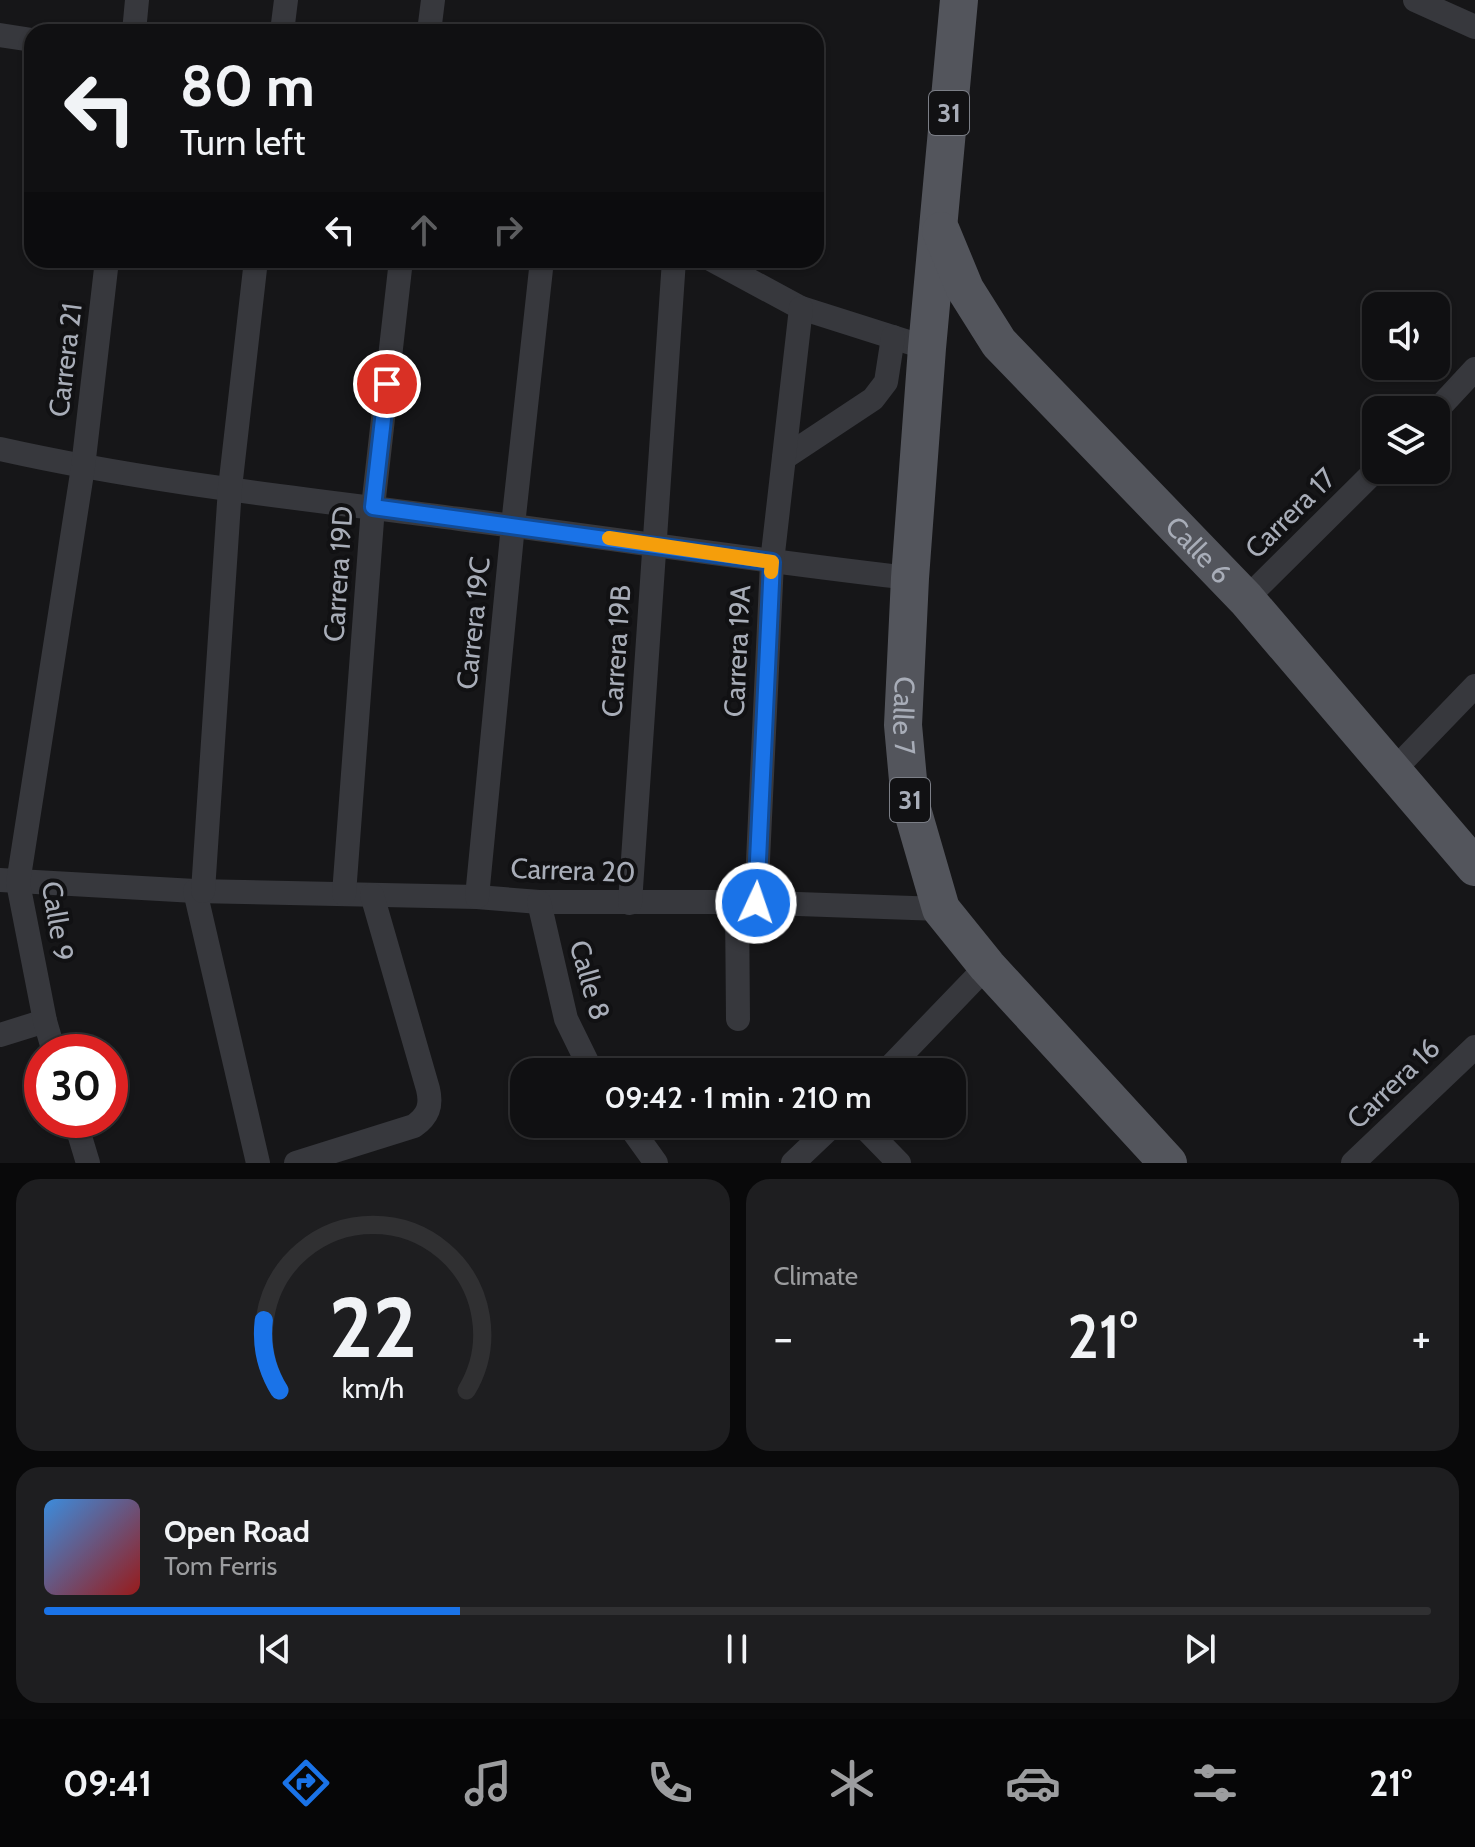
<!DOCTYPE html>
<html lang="en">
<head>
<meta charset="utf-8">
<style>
	:root { --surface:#101012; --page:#1e1e20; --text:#f1f3f6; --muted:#9c9d9f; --line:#303032; --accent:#1a73e8 }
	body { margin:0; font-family:Cabin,sans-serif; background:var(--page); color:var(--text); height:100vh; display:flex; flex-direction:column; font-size:30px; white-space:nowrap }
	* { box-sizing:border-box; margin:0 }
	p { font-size:26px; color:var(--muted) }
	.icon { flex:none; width:44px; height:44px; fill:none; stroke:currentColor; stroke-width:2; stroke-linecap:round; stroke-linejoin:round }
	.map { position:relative; height:1163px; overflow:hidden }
	.drawer { display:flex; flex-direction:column; gap:16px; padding:16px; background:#09090a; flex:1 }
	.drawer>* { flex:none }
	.top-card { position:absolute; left:24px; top:24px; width:800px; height:244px; border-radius:24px; box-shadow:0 2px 6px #0004,0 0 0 2px var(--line); background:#101012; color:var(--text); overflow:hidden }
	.fabs { position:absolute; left:1362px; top:292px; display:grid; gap:16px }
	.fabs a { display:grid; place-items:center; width:88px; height:88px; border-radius:16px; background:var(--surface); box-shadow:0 2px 6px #0004,0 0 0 2px var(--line); font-size:40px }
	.speed { position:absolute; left:24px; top:1034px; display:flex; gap:16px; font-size:40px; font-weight:700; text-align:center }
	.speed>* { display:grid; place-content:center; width:104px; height:104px; border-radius:50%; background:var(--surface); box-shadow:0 2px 6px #0004,0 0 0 2px var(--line); line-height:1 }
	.speed .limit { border:12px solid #d22; background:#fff; color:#111 }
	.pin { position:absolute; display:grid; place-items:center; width:68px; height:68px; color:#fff; margin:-34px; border:4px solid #fff; border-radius:50%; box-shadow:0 2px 8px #0007 }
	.me { position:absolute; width:88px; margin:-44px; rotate:3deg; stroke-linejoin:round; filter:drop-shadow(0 0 6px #0008) }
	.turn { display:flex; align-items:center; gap:28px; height:168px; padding:0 24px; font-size:36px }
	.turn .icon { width:104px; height:104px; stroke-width:2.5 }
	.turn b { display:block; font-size:56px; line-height:68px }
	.lanes { display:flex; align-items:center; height:76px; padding:0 24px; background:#0003; justify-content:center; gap:40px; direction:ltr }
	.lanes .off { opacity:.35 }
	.big { font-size:60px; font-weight:600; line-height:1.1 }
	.drawer .card { flex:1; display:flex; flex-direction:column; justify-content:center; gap:12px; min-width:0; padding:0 28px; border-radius:24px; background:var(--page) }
	.drawer .dial { align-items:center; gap:0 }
	.dial svg { height:208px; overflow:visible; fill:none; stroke:var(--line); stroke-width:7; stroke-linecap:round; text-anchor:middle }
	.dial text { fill:var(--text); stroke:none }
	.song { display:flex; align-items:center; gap:24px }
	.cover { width:96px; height:96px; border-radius:12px; background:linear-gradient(135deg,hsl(210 70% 55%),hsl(0 70% 35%)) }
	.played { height:8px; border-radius:4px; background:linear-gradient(90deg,var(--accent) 30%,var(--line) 30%) }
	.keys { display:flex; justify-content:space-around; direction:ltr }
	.heat { display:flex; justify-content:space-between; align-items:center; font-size:44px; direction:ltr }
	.drawer .tiles { flex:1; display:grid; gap:16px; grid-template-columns:1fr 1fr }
	.card:last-child { grid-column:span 2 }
	.trip { position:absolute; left:510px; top:1058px; width:456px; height:80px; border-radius:24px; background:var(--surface); box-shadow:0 2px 6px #0004,0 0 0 2px var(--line); font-weight:600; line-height:80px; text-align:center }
	.tab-bar { display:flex; height:128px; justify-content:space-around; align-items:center; background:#060607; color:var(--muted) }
	.tab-bar .icon { width:56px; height:56px }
	.tab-bar .current { color:var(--accent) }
	.tab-bar b { font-size:36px; color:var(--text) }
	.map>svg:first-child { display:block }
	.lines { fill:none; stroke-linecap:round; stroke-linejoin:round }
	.street { stroke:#37383d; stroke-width:24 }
	.primary { stroke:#53555c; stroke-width:38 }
	.route-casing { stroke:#114b97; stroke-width:20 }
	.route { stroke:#1a73e8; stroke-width:14 }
	.slow { stroke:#f59e0b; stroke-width:14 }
	.labels { text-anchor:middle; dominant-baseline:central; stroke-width:8; stroke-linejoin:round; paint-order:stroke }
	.shield { fill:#111113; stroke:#7b7e86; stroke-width:2 }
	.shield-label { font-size:26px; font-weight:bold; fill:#a8adb8 }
	.street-label { font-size:28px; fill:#a8adb8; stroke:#111113 }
</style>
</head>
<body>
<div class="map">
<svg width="1475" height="1163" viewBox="0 0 1475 1163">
	<rect width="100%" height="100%" fill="#161618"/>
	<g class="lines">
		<g class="street">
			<polyline points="1415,0 1475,27"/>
			<polyline points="134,32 137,0"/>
			<polyline points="282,32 286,0"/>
			<polyline points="429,32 433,0"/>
			<polyline points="0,35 32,40"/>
			<polyline points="712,260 801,308 927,348"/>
			<polyline points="1436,411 1475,369"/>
			<path d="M0 449C151 483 307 499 460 519 610 538 760 561 910 578"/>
			<polyline points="784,458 873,399 886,382 893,337"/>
			<polyline points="1246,599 1376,470"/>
			<polyline points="1392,772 1475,686"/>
			<polyline points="0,880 195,891 477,897 539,902 737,902 941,909"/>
			<polyline points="195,891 258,1163"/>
			<polyline points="203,891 230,488 256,260"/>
			<polyline points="344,894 373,507 401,260"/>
			<polyline points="477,897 513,525 542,260"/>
			<polyline points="539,902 566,1019 592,1072"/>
			<polyline points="737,902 738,1019"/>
			<polyline points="630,903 674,260"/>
			<polyline points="756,903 772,562 801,308"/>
			<polyline points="0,1035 45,1021"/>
			<polyline points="54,1052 45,1021 18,883 83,467 107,260"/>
			<polyline points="885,1072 987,966"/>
			<polyline points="75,1120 88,1163"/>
			<polyline points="628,1124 656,1163"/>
			<polyline points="861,1124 899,1163"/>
			<path d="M296 1163 414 1126C428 1116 432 1106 428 1089L372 895"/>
			<polyline points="793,1163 834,1124"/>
			<polyline points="1353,1163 1475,1047"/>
		</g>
		<g class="primary">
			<path id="s1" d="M959 0 927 348 910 578 903 725 910 802 941 909 987 966 1168 1163"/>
			<path id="s2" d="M941 231 965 289 999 343 1246 599 1475 867"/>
		</g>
	</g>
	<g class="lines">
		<g class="route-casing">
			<polyline id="route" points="387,384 373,507 772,562 756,903"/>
		</g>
		<use href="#route" class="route"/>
		<polyline class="slow" points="609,538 772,562 771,572"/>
	</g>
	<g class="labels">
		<g class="shield">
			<rect x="929" y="91" width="40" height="44" rx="6"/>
			<rect x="890" y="778" width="40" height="44" rx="6"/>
		</g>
		<g class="shield-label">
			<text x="949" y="113">31</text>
			<text x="910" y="800">31</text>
		</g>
		<g class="street-label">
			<text transform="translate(65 360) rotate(-83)">Carrera 21</text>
			<text transform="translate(1290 513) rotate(-45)">Carrera 17</text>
			<text stroke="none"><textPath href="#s2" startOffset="414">Calle 6</textPath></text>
			<text transform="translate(338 574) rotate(-86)">Carrera 19D</text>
			<text transform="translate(473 623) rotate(-84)">Carrera 19C</text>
			<text transform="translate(616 651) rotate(-86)">Carrera 19B</text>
			<text transform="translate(737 651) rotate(-87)">Carrera 19A</text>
			<text stroke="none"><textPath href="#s1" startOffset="718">Calle 7</textPath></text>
			<text transform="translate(573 870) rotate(2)">Carrera 20</text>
			<text transform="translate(58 921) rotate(81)">Calle 9</text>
			<text transform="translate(590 980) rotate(74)">Calle 8</text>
			<text transform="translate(1393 1083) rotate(-44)">Carrera 16</text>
		</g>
	</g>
</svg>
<div class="fabs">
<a><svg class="icon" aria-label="sound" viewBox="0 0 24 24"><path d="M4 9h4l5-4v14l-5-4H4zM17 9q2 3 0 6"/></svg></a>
<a><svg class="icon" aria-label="layers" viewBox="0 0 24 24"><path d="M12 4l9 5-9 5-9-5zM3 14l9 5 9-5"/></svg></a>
</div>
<div class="speed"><div class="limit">30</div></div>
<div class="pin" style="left:387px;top:384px;background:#d93025"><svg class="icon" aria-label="arrive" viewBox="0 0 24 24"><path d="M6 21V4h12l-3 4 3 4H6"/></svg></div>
<svg class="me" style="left:756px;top:903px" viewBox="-20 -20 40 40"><circle r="17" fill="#1a73e8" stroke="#fff" stroke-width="3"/><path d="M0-11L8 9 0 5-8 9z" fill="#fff"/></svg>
<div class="trip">09:42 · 1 min · 210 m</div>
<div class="top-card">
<div class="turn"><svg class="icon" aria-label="left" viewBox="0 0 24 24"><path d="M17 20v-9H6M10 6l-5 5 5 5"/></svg><div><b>80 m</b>Turn left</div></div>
<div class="lanes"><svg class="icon" aria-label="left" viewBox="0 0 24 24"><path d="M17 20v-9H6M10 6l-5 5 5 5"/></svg><svg class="icon off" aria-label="ahead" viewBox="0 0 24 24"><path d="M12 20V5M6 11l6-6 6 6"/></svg><svg class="icon off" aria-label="right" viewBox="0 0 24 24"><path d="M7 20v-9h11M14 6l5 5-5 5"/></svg></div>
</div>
</div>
<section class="drawer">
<div class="tiles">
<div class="card dial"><svg viewBox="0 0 100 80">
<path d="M14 69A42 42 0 1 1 86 69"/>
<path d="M14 69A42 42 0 0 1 8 42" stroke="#1a73e8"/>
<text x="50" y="56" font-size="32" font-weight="700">22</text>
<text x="50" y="72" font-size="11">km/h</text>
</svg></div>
<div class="card"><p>Climate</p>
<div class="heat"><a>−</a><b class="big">21°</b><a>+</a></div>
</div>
<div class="card">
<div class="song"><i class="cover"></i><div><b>Open Road</b><p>Tom Ferris</p></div></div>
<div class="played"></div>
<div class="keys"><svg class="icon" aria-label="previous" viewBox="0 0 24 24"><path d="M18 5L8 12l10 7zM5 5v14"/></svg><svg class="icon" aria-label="pause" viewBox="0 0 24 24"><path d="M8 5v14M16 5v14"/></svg><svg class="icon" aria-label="next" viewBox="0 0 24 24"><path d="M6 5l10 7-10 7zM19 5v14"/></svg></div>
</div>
</div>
</section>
<nav class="tab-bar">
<b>09:41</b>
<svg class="icon current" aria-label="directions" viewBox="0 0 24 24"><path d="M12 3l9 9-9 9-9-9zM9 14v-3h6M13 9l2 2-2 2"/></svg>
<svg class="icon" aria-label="music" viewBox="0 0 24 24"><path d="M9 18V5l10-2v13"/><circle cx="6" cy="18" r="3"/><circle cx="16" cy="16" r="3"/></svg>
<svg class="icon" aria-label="phone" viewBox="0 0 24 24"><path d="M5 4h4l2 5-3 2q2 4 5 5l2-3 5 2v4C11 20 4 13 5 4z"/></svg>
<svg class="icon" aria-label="climate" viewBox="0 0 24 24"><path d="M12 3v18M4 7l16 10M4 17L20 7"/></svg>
<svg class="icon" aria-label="car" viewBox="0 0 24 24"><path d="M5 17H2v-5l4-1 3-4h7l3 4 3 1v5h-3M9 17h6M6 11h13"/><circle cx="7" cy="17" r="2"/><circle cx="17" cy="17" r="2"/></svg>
<svg class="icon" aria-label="filters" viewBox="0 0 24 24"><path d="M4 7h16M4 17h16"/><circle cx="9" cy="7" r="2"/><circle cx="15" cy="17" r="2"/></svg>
<b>21°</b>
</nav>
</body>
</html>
